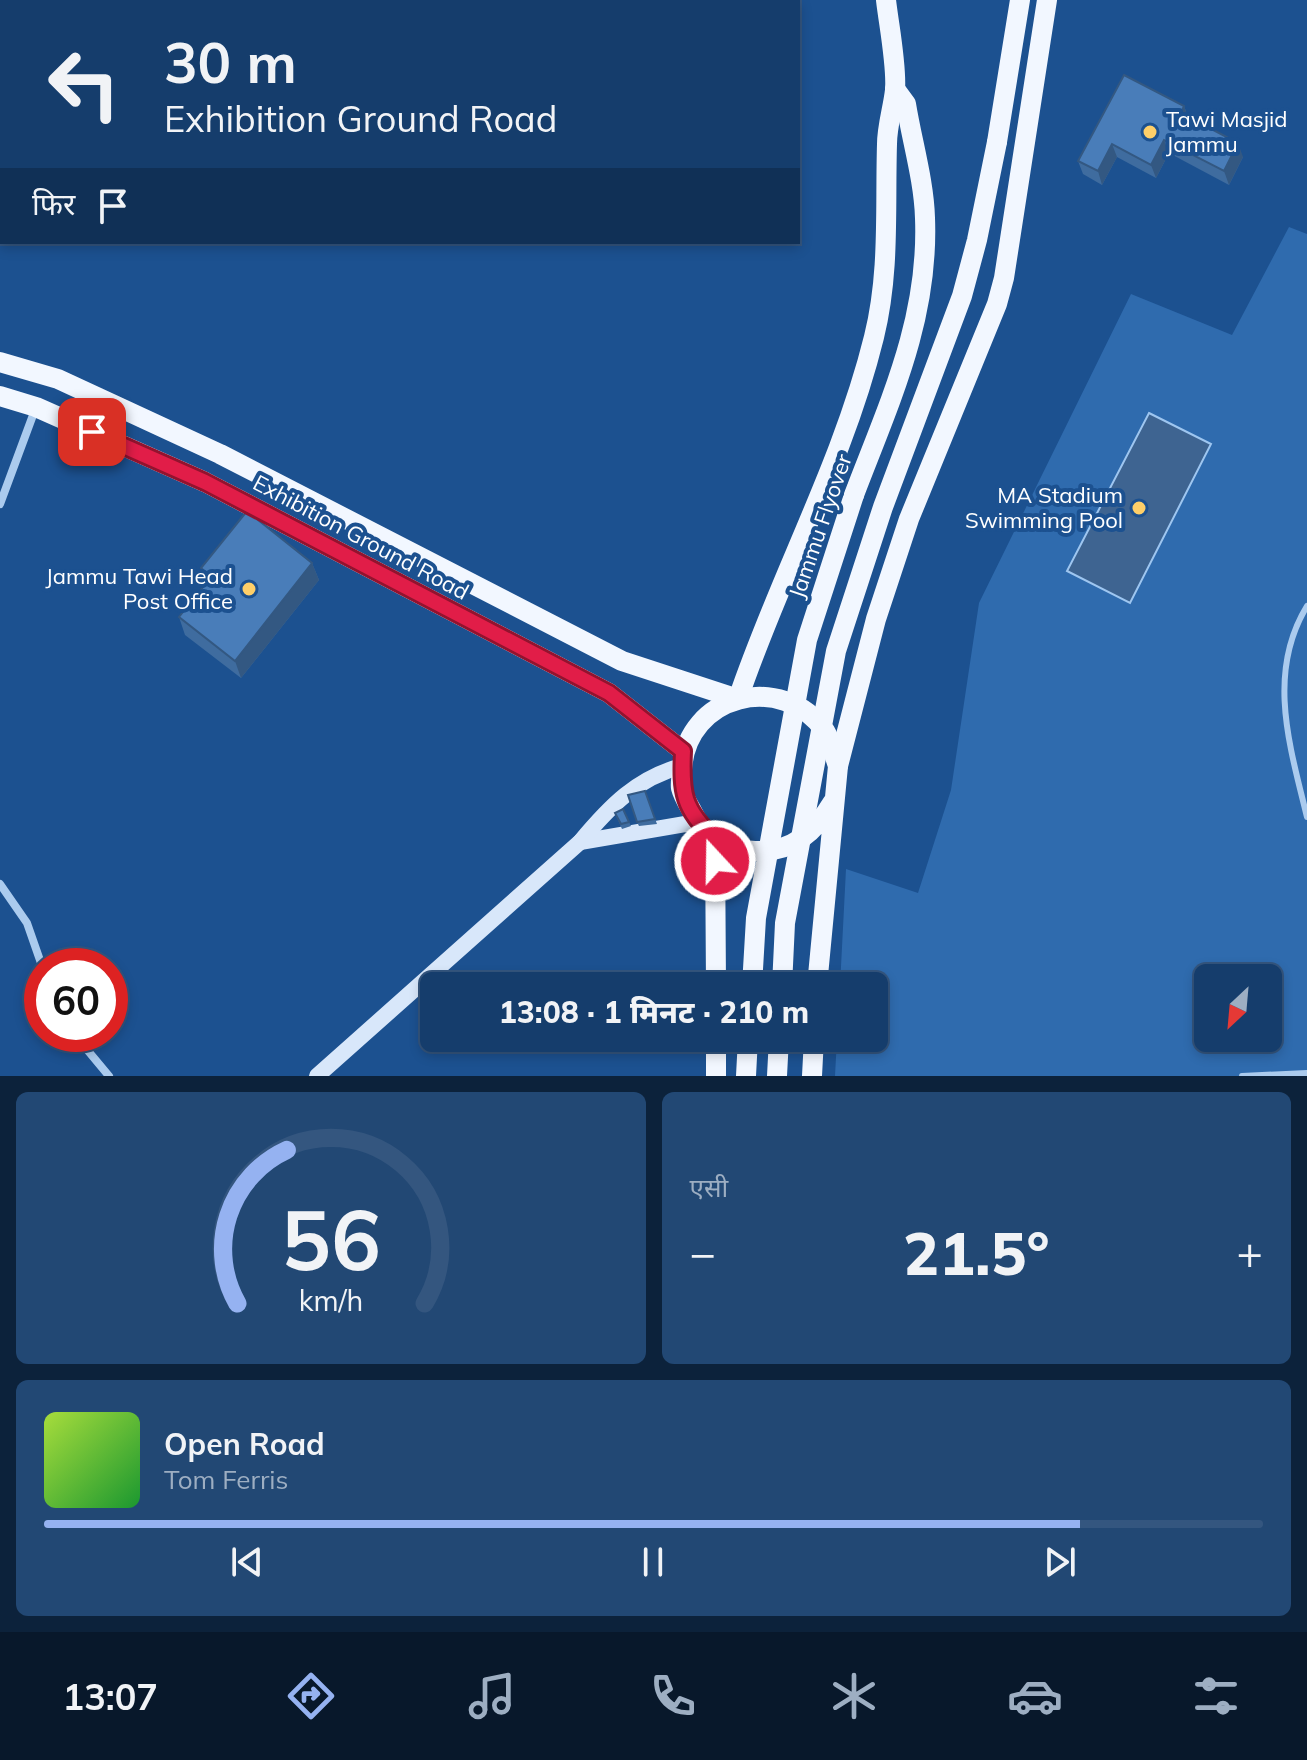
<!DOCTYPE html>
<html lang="hi">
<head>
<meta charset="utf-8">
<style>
	:root { --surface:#153d6c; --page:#224874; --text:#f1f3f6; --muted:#9daec2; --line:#34567f; --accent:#95b2f1 }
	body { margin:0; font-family:Mulish,"Noto Sans Devanagari",sans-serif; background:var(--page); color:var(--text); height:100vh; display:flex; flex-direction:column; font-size:30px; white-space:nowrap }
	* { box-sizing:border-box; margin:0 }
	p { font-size:26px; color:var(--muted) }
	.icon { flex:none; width:44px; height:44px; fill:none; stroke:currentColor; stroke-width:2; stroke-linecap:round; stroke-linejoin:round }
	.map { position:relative; height:1076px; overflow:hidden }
	.sheet { display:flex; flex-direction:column; gap:16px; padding:16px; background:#0c223b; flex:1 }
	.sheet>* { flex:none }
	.hud { position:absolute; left:0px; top:0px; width:800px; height:244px; box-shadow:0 4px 12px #0003,0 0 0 2px var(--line); background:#153d6c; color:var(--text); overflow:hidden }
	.needle { width:52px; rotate:206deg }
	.buttons { position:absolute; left:1194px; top:964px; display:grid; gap:16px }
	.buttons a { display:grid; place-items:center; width:88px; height:88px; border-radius:12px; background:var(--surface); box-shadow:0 4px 12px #0003,0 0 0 2px var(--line); font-size:40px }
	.speed { position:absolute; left:24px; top:948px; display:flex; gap:16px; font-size:40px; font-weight:700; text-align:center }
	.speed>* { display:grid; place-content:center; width:104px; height:104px; border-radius:50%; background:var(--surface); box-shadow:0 4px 12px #0003,0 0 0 2px var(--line); line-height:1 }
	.speed .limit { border:12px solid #d22; background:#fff; color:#111 }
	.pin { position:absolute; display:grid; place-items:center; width:68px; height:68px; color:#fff; margin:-34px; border-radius:16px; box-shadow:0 4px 12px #0006 }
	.me { position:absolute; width:88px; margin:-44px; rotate:339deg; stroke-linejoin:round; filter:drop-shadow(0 0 6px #0008) }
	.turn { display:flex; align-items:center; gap:28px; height:168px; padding:0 32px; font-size:36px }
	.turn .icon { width:104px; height:104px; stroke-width:2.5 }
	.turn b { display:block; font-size:56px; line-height:68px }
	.then { display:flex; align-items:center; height:76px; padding:0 32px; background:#0003; gap:16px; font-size:30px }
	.big { font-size:60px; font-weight:800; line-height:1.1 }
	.sheet .tile { flex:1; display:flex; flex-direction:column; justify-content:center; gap:12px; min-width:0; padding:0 28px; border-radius:12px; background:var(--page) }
	.sheet .dial { align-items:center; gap:0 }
	.dial svg { height:208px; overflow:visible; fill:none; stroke:var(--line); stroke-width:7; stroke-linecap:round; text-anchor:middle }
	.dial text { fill:var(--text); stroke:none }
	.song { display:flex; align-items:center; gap:24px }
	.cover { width:96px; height:96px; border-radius:12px; background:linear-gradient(135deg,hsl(80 70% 55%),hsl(130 70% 35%)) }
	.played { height:8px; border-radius:4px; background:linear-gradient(90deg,var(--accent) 85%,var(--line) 85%) }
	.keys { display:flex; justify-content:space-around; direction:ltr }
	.heat { display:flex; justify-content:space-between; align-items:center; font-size:44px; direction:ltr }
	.sheet .tiles { flex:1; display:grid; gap:16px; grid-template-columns:1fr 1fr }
	.tile:last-child { grid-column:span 2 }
	.trip { position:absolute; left:420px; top:972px; width:468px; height:80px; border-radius:12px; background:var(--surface); box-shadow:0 4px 12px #0003,0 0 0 2px var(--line); font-weight:800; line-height:80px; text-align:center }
	.dock { display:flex; height:128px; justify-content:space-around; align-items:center; background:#08182b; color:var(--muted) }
	.dock .icon { width:56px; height:56px }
	.dock .active { color:var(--accent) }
	.dock b { font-size:36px; color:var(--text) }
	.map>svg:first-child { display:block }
	.green { fill:#2f6bae; fill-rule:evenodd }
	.water { fill:#3e6491; stroke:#9ec6f0; stroke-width:2 }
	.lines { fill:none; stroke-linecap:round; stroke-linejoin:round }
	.lane { stroke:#abcbee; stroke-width:6 }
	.street { stroke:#abcbee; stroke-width:8 }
	.secondary { stroke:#d8e7fa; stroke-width:16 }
	.primary { stroke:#f2f7ff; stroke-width:20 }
	.primary-bridge { stroke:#f2f7ff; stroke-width:20 }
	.wall { fill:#3f6c9f }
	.shaded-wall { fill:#335882 }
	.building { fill:#497db9; stroke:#335882; stroke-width:2 }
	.route-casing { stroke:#92132f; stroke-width:20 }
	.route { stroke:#e11d48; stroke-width:14 }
	.poi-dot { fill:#fecf69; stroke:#1c5190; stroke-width:3 }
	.labels { text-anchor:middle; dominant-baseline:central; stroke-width:8; stroke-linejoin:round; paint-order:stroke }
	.poi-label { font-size:22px; fill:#fff; stroke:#1c5190; text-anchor:end }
	.street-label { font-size:22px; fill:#fff; stroke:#1c5190 }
</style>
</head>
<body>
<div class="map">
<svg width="1307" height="1076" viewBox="0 0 1307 1076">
	<rect width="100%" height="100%" fill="#1c5190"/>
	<path class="green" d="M1289 227 1307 234V1076H835L837 1038H874V986H840L846 869 918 893 951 790 979 603 1131 294 1232 335ZM1208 978H1268V1038H1208Z"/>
	<polygon class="water" points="1149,413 1211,444 1130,603 1067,571"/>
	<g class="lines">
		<g class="lane">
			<path d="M1307 606C1266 673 1290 747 1307 817"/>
			<polyline points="1242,1076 1307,1073"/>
		</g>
		<g class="street">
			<polyline points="0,504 36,407"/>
			<polyline points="0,884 27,923 42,966"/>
			<polyline points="74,1034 109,1076"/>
		</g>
		<g class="secondary">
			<polyline points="580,842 697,822"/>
			<path d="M317 1076 580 842C610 806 637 778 682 766"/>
		</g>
		<g class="primary">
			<polyline points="997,142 1020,0"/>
			<path d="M0 362 58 379 220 454 622 661 738 699C779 577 843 463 874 337 890 273 885 209 887 144 887 126 893 108 895 90 897 66 889 26 886 0"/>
			<polyline points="0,396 36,407 205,482 609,693 683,751"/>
			<path d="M854 495C889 403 929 320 925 218 924 181 912 141 906 104L895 89"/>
			<polyline points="838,766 876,619 909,519 997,304 1004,278 1047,0"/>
			<polyline points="715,839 716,986"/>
			<path d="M817 986 838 766C834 755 831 741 825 731 782 671 686 694 682 770 682 775 680 783 681 788 683 796 688 804 692 811 703 836 728 850 755 851 792 853 815 832 833 802"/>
			<polyline points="716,1038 716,1076"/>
			<polyline points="746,1076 748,1038"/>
			<polyline points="777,1076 779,1038"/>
			<polyline points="812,1076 814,1038"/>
		</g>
		<g class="primary-bridge">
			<polyline points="752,986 756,918 807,640 854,495"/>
			<polyline points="782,986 785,923 836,651 883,507 962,296 977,240 997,142"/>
		</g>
	</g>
	<g class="wall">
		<polygon points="1184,106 1188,117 1243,157 1229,185 1169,153 1156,178 1117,157 1102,185 1083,174 1078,161"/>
		<polygon points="312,563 319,580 241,678 185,635 179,617 206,583 201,568"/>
		<polygon points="645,791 657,824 639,826 637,822"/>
		<polygon points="615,813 629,822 631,826 622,829"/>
	</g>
	<g class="shaded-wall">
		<polygon points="1184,106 1189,120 1181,113"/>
		<polygon points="1164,140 1169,153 1156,178 1151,165"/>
		<polygon points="1238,143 1243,157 1229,185 1224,171"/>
		<polygon points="1112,144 1117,157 1102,185 1098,171"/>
		<polygon points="312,563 319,580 241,678 235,661"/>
	</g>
	<g class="building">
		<polygon points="1124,75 1184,106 1181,113 1238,143 1224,171 1164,140 1151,165 1112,144 1098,171 1078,161"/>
		<polygon points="247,511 312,563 235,661 179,617 211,577 201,568"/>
		<polygon points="645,791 655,819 637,822 628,795"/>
		<polygon points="623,809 629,822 621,824 615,813"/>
	</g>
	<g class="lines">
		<g class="route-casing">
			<path id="route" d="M92 432 205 482 609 693 683 751C681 793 683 809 715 839V861"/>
		</g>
		<use href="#route" class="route"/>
	</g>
	<g class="poi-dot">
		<circle cx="1150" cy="132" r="8"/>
		<circle cx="1139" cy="508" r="8"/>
		<circle cx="249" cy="589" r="8"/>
	</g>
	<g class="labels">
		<g class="poi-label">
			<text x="1166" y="119" text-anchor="start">Tawi Masjid<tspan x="1166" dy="25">Jammu</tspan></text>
			<text x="1123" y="495">MA Stadium<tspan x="1123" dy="25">Swimming Pool</tspan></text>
			<text x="233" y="576">Jammu Tawi Head<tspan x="233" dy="25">Post Office</tspan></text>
		</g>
		<g class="street-label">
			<text transform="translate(820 526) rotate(-71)">Jammu Flyover</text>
			<text transform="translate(361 537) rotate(28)">Exhibition Ground Road</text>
		</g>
	</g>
</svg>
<div class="buttons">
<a><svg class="needle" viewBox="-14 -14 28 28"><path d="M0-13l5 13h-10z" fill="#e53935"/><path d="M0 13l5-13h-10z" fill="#9daec2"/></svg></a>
</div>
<div class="speed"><div class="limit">60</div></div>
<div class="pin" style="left:92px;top:432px;background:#d93025"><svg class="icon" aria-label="arrive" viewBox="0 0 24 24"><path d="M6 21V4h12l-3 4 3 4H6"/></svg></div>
<svg class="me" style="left:715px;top:861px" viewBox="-20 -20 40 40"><circle r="17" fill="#e11d48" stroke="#fff" stroke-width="3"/><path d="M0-11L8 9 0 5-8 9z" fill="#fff"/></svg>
<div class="trip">13:08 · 1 मिनट · 210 m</div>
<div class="hud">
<div class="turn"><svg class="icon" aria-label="left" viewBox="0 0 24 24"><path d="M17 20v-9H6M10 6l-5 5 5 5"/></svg><div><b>30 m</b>Exhibition Ground Road</div></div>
<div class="then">फिर<svg class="icon" aria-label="arrive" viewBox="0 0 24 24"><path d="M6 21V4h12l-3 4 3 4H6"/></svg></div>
</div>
</div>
<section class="sheet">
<div class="tiles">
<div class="tile dial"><svg viewBox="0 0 100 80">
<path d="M14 69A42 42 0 1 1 86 69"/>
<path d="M14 69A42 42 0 0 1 33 10" stroke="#95b2f1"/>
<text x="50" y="56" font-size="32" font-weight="700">56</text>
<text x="50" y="72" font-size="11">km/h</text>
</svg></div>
<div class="tile"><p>एसी</p>
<div class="heat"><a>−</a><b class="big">21.5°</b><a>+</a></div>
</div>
<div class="tile">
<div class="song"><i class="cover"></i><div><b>Open Road</b><p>Tom Ferris</p></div></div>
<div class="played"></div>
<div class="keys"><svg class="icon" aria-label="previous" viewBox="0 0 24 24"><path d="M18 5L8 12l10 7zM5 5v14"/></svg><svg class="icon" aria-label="pause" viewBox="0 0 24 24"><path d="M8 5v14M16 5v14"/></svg><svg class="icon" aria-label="next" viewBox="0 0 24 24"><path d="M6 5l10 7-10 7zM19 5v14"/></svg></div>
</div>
</div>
</section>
<nav class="dock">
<b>13:07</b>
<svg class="icon active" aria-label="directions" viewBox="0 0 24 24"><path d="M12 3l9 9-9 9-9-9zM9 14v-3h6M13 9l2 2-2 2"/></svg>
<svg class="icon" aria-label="music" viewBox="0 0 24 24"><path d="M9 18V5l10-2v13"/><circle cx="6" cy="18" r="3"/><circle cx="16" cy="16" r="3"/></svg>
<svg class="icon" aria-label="phone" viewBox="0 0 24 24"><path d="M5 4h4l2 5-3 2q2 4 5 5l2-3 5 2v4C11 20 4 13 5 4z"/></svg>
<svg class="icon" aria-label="climate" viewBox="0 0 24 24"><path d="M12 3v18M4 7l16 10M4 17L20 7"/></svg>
<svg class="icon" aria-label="car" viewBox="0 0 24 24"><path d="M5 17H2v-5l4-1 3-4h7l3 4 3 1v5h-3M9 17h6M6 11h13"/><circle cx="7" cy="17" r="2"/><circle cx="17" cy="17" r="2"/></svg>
<svg class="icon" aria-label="filters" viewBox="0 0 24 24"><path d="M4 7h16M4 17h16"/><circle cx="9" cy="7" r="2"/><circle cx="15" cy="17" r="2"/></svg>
</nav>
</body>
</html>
